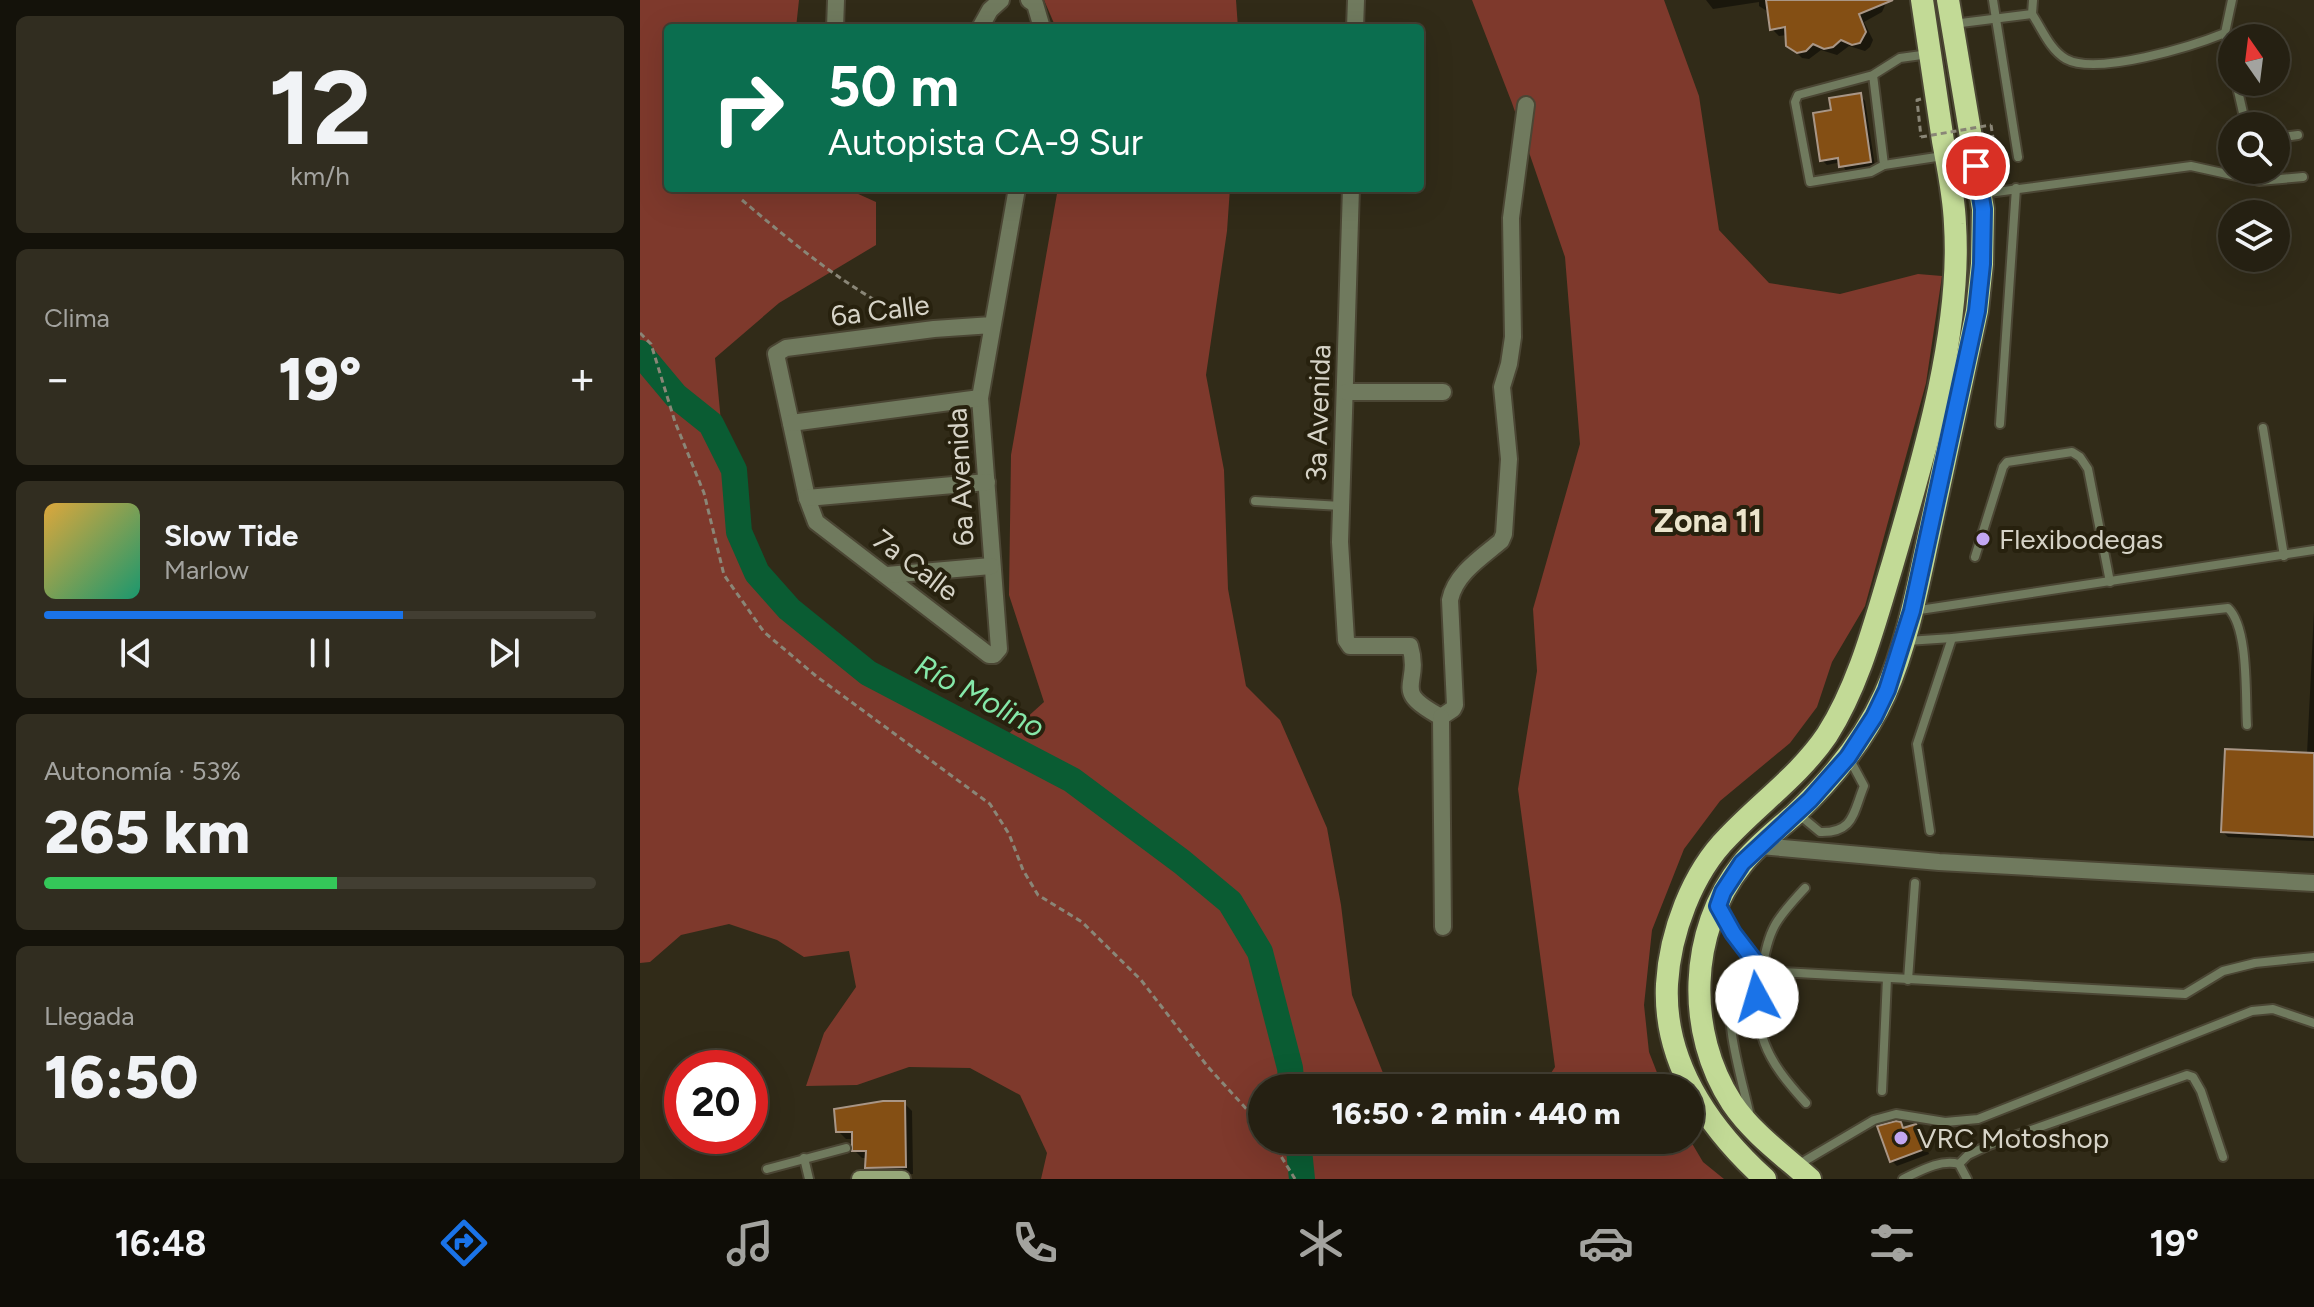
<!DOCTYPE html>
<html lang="es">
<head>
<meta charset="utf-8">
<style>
	:root { --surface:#252012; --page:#312d20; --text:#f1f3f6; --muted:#a3a39f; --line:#423e32; --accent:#1a73e8 }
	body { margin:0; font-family:Figtree,sans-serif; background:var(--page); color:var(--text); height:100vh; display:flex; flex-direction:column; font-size:30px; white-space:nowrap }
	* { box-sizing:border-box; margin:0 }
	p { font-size:26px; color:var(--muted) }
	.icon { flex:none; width:44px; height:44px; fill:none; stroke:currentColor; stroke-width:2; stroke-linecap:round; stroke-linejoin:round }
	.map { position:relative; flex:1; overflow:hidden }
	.panel { display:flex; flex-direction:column; gap:16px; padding:16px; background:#14120a; width:640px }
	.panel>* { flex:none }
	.top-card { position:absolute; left:24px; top:24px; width:760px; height:168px; border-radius:8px; box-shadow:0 8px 32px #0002,0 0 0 2px var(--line); background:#0b6e4f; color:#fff; overflow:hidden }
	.needle { width:52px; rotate:346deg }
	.tools { position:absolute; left:1578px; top:24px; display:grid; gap:16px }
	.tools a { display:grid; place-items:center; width:72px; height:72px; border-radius:50%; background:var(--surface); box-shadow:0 8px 32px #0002,0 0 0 2px var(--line); font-size:40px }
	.speed { position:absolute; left:24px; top:1050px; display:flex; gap:16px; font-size:40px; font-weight:700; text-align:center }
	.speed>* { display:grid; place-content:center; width:104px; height:104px; border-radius:50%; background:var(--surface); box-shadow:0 8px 32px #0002,0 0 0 2px var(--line); line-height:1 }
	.speed .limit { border:12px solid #d22; background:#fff; color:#111 }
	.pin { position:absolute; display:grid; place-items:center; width:68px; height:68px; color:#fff; margin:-34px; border:4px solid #fff; border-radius:50%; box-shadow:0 2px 8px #0007 }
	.me { position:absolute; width:88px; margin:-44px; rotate:354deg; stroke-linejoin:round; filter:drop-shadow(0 0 6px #0008) }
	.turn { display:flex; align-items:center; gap:28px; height:168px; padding:0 32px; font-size:36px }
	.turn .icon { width:104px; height:104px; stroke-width:2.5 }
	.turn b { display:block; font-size:56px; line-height:68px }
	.big { font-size:60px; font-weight:800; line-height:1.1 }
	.panel .tile { flex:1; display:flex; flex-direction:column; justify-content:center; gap:12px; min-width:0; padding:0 28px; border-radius:12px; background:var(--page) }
	.panel .dial { align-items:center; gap:0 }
	.dial b { font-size:104px; line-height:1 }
	.song { display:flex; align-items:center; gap:24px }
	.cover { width:96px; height:96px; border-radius:12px; background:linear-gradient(135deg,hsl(40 70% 55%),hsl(160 70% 35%)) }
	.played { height:8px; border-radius:4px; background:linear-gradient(90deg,var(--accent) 65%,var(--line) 65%) }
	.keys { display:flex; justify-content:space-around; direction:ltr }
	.heat { display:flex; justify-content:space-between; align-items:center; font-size:44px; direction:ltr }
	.charge { height:12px; border-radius:6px; background:linear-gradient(90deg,#34c759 53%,var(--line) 0) }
	.trip { position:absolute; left:608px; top:1074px; width:456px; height:80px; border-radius:40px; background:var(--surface); box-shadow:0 8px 32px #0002,0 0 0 2px var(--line); font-weight:800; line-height:80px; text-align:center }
	.dock { display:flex; height:128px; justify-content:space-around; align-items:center; background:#0f0d07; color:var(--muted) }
	.dock .icon { width:56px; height:56px }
	.dock .current { color:var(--accent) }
	.dock b { font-size:36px; color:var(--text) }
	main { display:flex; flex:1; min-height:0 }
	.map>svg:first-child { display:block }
	.forest { fill:#7e392c }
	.shadow { fill:#0007 }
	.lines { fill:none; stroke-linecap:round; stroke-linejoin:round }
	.river { stroke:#0a5c33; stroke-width:26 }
	.building { fill:#844f14; stroke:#a99686; stroke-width:2 }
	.service-casing { stroke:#4b4634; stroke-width:12 }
	.minor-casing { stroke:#4b4634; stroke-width:20 }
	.secondary-casing { stroke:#4b4634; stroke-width:20 }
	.trunk-casing { stroke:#4b4634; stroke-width:26 }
	.path { stroke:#8a8677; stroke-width:3; stroke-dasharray:6 4; stroke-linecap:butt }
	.service { stroke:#707a5e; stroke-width:8 }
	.minor { stroke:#707a5e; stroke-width:16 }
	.secondary { stroke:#96a779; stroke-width:16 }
	.trunk { stroke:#c2da96; stroke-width:22 }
	.path-bridge { stroke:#8a8677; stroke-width:3; stroke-dasharray:6 4; stroke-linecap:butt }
	.route-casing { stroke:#114b97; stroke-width:20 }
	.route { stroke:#1a73e8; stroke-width:14 }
	.poi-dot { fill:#c2a7f2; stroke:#27210e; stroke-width:3 }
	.labels { text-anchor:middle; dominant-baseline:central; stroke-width:8; stroke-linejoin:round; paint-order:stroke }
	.street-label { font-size:28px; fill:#d6d3c7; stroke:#27210e }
	.poi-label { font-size:28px; fill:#d6d3c7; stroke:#27210e; text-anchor:start }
	.water-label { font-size:30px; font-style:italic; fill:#85e8a9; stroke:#27210e }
	.quarter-label { font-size:32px; font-weight:bold; fill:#ebe4cc; stroke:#27210e }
</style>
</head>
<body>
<main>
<section class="panel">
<div class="tile dial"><b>12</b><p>km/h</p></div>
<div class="tile"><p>Clima</p>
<div class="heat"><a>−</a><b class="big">19°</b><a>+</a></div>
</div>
<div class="tile">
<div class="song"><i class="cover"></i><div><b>Slow Tide</b><p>Marlow</p></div></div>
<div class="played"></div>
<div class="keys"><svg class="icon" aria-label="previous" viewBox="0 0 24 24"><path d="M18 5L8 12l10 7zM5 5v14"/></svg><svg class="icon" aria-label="pause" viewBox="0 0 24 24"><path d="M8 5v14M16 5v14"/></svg><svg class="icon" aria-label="next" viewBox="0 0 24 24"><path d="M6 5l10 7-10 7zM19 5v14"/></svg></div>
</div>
<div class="tile"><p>Autonomía · 53%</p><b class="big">265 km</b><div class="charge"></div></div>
<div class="tile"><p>Llegada</p><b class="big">16:50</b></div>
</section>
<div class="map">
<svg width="1674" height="1179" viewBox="0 0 1674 1179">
	<rect width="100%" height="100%" fill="#312b18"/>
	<g class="forest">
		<polygon points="0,0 159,0 156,28 28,28 28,188 205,188 236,202 236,245 139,303 75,358 87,486 129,586 247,682 355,746 404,702 369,595 371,455 418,188 590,188 587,231 566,375 584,470 588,589 606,686 640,720 687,828 701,905 712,995 743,1073 760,1088 622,1088 622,1140 1050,1140 1063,1162 1084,1179 401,1179 407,1153 380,1095 330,1068 269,1067 217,1085 166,1086 184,1033 216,987 209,951 164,957 137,940 89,924 41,935 10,962 0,963"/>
		<polygon points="404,0 596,0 598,28 416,28"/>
		<polygon points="832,0 1024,0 1059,96 1079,230 1129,283 1200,294 1278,274 1302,276 1286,383 1225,606 1192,662 1177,707 1150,743 1080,801 1044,849 1012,930 1004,1005 1009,1052 1023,1088 901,1088 915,1067 878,789 897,671 893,609 940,444 925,257 872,103"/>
	</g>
	<g class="shadow">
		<polygon points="1066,0 1245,0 1246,3 1242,12 1224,22 1233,40 1230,47 1225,51 1209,46 1197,55 1181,50 1169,59 1162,58 1154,50 1147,35 1139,36 1132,29 1130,13 1119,6 1119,2 1073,9"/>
		<polygon points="1220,96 1225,101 1235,166 1206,171 1201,162 1187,165 1182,160 1193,112"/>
		<polygon points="1674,611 1674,841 1588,837 1583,832 1667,754"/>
		<polygon points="264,1103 272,1111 273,1174 234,1175 227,1167 227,1158 222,1158 214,1150 214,1139 206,1139 198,1131"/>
		<polygon points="1260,1124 1265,1129 1275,1127 1281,1132 1289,1154 1257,1166 1252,1161"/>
	</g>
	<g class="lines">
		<g class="river">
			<polyline points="0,353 36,396 71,424 94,470 99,532 117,573 149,609 228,673 432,780 542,862 590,902 620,952 650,1068 652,1088"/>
			<polyline points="658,1140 662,1179"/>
		</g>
	</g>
	<g class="building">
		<polygon points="1126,0 1253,0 1219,14 1226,32 1220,43 1212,45 1201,40 1193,47 1184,49 1173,44 1166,51 1157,53 1146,46 1145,27 1130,30"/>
		<polygon points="1221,93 1231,162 1199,167 1198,158 1180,161 1173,113 1191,110 1189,98"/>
		<polygon points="1585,749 1674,753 1674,837 1581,832"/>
		<polygon points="243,1101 265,1101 266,1167 225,1168 226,1151 212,1151 212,1132 196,1132 194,1109"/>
		<polygon points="1256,1121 1261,1122 1263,1128 1276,1124 1285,1149 1250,1162 1237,1126"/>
	</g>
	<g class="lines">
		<g class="service-casing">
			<g id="service">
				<polyline points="1353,0 1378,157"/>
				<path d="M1392 14C1402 29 1410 50 1426 59 1457 76 1553 46 1585 33L1592 0"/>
				<polyline points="1313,24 1392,14 1393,0"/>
				<polyline points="1585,33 1592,64"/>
				<polyline points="1233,75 1244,165 1231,172 1170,182 1155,102 1158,95 1233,75 1260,58 1289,54"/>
				<polyline points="1596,82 1606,126"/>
				<polyline points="1636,138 1658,135"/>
				<polyline points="1244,165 1303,156"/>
				<polyline points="1341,194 1551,166 1619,181 1663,177"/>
				<polyline points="1360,424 1376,188"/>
				<polyline points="1623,428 1644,556"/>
				<polyline points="615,501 701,506"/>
				<polyline points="1335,557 1363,467 1367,462 1432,452 1440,457 1448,469 1470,582"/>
				<polyline points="1273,611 1674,550"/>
				<path d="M1267 641 1312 638 1588 608C1609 628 1605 696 1607 725"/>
				<path d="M1157 813 1180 832C1214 833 1213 813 1224 786L1209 758"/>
				<polyline points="1290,831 1277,744 1312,638"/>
				<polyline points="1080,910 1105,950 1122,971"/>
				<polyline points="1268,980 1275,883"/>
				<polyline points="1242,1091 1247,978"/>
				<path d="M1166 1103C1125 1058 1111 1032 1122 971L1545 994 1583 971 1615 963 1674 957"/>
				<path d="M1110 1117C1105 1089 1079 1011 1096 989 1101 981 1114 976 1122 971 1128 929 1136 919 1165 888"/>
				<polyline points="164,1158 169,1179"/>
				<polyline points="1319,1164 1328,1155 1349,1145 1547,1075 1553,1077 1561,1091 1583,1157"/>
				<polyline points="1156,1166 1234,1120 1256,1114 1305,1122 1338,1119 1612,1011 1633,1009 1674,1023"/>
				<polyline points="127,1169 206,1148"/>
				<path d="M1263 1179C1280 1171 1300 1159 1319 1164L1327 1179"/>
			</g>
		</g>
		<g class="minor-casing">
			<g id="minor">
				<polyline points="389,0 395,4 402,28"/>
				<polyline points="195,28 196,0"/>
				<polyline points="340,28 350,10 361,0"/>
				<polyline points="715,28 716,0"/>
				<path d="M711 188 700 542 706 640 710 646H770C782 687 749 689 801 717"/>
				<polyline points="352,325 294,329 146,348 136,354 167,498 176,522 349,655 354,655 359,649 340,398 377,188"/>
				<polyline points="706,392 803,392"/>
				<polyline points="151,423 340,398"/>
				<polyline points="167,498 347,482"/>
				<polyline points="247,575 351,566"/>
				<path d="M801 717 813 709 815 705 810 600C815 574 842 557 861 541L864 534 869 459 862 387 869 364 873 337 871 218 886 105"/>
				<polyline points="801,717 803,927"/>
				<polyline points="1120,846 1299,862 1674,883"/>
			</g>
		</g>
		<g class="secondary-casing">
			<polyline id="secondary" points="220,1179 262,1179"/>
		</g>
		<g class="trunk-casing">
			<g id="trunk">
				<path d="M1125 1179C1069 1128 1023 1063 1027 984 1030 933 1052 873 1088 837 1121 802 1160 775 1187 735 1219 685 1235 622 1252 566 1282 463 1322 332 1315 224 1314 196 1308 168 1303 141 1296 94 1289 47 1282 0"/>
				<path d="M1170 1179C1144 1156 1112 1133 1092 1103 1046 1033 1048 931 1102 864 1116 846 1137 830 1155 814 1192 779 1224 741 1245 694 1268 642 1278 585 1290 530 1306 457 1321 384 1337 311L1342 264 1343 209 1308 0"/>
			</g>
		</g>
		<g class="path">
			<polyline points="1281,99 1277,100 1281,137"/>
			<polyline points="1351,125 1360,183"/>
			<path d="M102 200C154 244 207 289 269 318"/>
			<polyline points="0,333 11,344 35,422 64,493 84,575 124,632 176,676 350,804 369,834 383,870 398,895 442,922 501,980 568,1067 622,1126"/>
			<polyline points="631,1140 655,1179"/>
		</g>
		<use href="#service" class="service"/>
		<use href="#minor" class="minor"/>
		<use href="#secondary" class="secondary"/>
		<use href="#trunk" class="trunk"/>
		<polyline class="path-bridge" points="1281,137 1351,125"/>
	</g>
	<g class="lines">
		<g class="route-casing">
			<polyline id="route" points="1117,997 1122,971 1093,933 1078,906 1083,892 1102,863 1170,800 1208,757 1234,717 1247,690 1272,611 1337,311 1342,264 1343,209 1336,166"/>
		</g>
		<use href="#route" class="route"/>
	</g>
	<g class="poi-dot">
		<circle cx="1343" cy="539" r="8"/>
		<circle cx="1261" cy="1138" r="8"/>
	</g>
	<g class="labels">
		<g class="street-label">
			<text transform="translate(240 310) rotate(-7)">6a Calle</text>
			<text transform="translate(678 413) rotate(-88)">3a Avenida</text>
			<text transform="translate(320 477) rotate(-93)">6a Avenida</text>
			<text transform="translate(276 565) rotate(37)">7a Calle</text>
		</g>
		<g class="poi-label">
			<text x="1359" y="539">Flexibodegas</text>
			<text x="1277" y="1138">VRC Motoshop</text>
		</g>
		<g class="water-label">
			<text transform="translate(340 696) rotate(28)">Río Molino</text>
		</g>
		<g class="quarter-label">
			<text x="1068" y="521">Zona 11</text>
		</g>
	</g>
</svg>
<div class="tools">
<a><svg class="needle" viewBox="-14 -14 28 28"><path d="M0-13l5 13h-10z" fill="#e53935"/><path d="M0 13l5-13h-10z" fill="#a3a39f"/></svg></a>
<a><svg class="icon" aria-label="search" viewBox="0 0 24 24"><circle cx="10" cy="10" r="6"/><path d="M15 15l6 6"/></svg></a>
<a><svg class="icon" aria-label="layers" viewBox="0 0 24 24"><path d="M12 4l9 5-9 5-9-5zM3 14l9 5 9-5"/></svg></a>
</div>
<div class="speed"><div class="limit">20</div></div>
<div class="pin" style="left:1336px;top:166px;background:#d93025"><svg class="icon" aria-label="arrive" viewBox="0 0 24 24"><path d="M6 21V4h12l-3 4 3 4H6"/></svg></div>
<svg class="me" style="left:1117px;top:997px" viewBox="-20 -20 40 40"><circle r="19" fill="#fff"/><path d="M0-13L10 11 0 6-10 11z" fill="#1a73e8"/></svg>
<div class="trip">16:50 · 2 min · 440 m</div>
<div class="top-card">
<div class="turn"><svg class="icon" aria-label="right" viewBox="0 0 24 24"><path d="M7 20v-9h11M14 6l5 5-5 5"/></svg><div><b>50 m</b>Autopista CA-9 Sur</div></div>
</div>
</div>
</main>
<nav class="dock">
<b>16:48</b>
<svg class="icon current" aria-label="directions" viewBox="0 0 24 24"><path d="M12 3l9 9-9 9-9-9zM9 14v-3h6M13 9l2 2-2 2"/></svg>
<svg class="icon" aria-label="music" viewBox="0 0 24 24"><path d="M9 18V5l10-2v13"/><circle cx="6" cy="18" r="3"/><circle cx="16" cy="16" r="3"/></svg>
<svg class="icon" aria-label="phone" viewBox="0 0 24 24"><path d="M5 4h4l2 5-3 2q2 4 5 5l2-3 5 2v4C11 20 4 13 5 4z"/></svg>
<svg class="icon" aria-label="climate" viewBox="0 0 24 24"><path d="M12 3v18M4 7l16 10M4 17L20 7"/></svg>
<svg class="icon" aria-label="car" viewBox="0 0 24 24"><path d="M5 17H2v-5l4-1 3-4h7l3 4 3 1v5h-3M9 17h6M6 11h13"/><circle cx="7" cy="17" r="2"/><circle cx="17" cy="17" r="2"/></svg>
<svg class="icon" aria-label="filters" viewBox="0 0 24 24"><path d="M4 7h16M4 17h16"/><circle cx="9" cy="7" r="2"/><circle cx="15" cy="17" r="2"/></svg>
<b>19°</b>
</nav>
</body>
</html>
